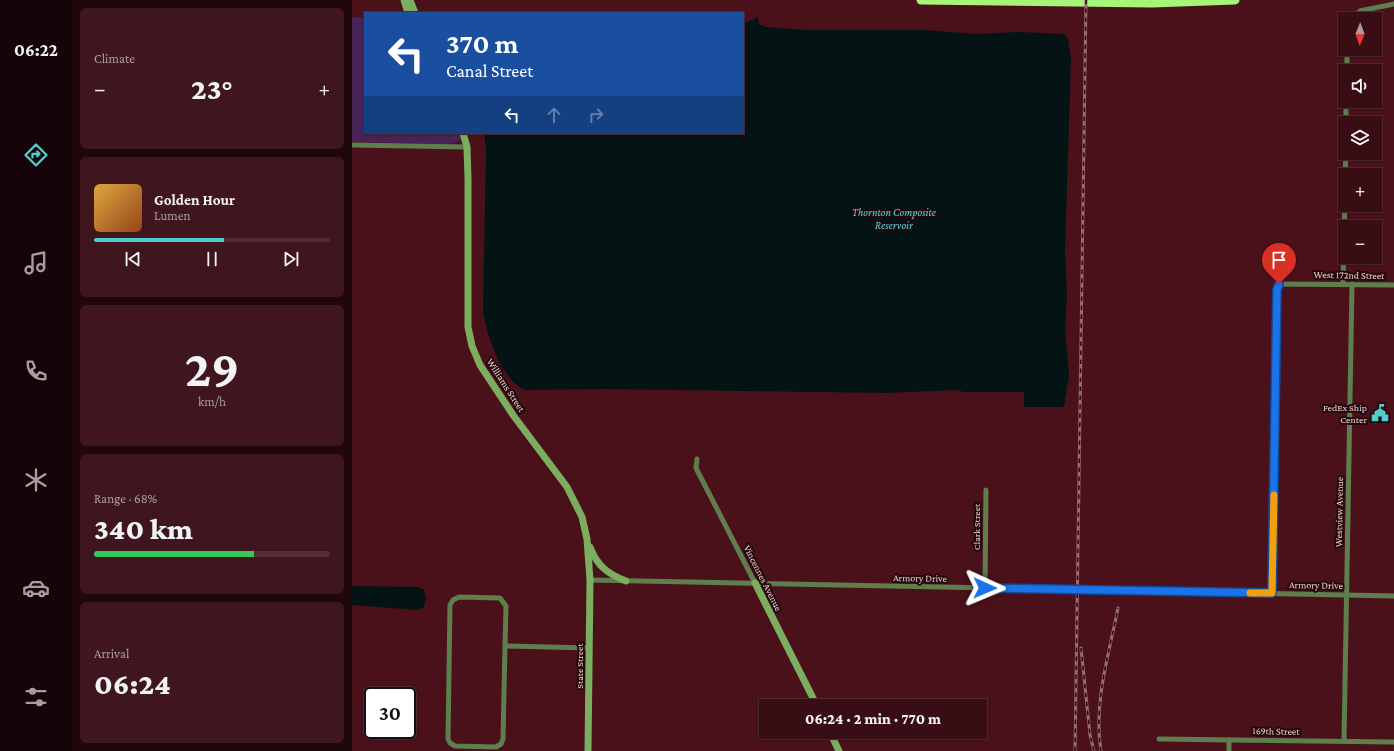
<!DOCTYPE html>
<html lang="en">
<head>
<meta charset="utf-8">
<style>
	:root { --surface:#380d14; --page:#3f161d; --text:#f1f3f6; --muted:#ab9ca0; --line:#522d34; --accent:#52cdcd }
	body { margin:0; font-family:"Crimson Pro",serif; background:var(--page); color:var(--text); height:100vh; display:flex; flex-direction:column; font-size:15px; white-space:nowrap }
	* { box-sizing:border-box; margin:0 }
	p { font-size:13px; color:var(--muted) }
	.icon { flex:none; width:22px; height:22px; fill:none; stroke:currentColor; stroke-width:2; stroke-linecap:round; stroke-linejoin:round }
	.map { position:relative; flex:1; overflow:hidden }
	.details { display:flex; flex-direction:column; gap:8px; padding:8px; background:#1f070b; width:280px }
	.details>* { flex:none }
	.banner { position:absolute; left:12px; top:12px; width:380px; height:122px; border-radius:0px; box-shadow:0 1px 3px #0004,0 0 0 1px var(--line); background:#1a4fa0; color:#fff; overflow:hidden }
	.needle { width:26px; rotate:181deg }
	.controls { position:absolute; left:986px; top:12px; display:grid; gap:8px }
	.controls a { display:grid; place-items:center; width:44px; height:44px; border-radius:0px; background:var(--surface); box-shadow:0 1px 3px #0004,0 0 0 1px var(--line); font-size:20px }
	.speed { position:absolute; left:12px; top:687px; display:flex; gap:8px; font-size:20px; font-weight:700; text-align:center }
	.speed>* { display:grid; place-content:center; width:52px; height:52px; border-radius:50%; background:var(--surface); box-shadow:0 1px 3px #0004,0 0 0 1px var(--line); line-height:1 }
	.speed .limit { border:2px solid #111; border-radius:6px; background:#fff; color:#111 }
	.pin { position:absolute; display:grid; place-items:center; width:34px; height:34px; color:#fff; margin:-41px -17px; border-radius:50% 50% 50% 0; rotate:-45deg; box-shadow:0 0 4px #0007 }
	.pin .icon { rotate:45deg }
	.me { position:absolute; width:44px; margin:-22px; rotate:91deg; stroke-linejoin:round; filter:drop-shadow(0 0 3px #0008) }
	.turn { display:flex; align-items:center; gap:14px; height:84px; padding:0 16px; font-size:18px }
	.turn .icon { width:52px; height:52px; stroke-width:2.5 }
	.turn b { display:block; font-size:28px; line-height:34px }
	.lanes { display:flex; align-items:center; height:38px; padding:0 16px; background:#0003; justify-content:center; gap:20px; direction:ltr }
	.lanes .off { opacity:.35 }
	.big { font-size:30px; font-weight:800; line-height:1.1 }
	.details .tile { flex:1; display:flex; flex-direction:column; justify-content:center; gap:6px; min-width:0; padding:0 14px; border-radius:6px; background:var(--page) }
	.details .dial { align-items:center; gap:0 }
	.dial b { font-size:52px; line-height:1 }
	.song { display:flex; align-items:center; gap:12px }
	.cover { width:48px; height:48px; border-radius:6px; background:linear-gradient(135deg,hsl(40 70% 55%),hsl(20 70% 35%)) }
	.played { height:4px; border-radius:2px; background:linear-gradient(90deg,var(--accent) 55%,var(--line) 55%) }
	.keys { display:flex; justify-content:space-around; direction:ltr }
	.heat { display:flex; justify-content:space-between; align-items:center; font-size:22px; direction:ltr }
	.charge { height:6px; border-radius:3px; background:linear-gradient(90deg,#34c759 68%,var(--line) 0) }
	.trip { position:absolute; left:407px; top:699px; width:228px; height:40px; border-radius:0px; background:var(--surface); box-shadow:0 1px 3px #0004,0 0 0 1px var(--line); font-weight:800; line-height:40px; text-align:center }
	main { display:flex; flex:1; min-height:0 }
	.menu { display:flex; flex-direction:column; width:72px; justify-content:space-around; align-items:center; background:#160508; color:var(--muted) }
	.menu .icon { width:28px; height:28px }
	.menu .current { color:var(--accent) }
	.menu b { font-size:18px; color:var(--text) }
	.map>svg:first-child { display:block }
	.green { fill:#472455 }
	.water { fill:#041414 }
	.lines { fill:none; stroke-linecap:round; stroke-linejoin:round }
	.street { stroke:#5f7e4e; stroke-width:5 }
	.secondary { stroke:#7cae60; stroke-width:7 }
	.highway { stroke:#a7f578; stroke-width:9 }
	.rail-casing { stroke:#9c6b71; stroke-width:3 }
	.rail { stroke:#21080b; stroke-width:1.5; stroke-dasharray:4.5; stroke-linecap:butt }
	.route-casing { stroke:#114b97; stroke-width:10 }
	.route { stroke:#1a73e8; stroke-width:7 }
	.slow { stroke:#f59e0b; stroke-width:7 }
	.labels { text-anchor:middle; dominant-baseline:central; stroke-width:4; stroke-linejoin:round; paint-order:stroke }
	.street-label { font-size:10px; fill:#f7d1d2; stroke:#21080b }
	.poi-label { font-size:10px; fill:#f7d1d2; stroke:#21080b; text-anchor:end }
	.water-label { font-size:11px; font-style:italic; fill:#50dad9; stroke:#21080b }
</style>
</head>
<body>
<main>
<nav class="menu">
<b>06:22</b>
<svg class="icon current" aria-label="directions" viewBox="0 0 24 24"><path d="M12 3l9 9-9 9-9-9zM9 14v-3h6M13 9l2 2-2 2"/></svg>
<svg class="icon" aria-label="music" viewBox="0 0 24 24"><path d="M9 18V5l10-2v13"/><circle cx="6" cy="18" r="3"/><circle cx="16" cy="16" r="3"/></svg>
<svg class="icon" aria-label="phone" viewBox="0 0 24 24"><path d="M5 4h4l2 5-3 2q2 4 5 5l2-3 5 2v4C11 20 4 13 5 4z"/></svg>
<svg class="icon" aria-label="climate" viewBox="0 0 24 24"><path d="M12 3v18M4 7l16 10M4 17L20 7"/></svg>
<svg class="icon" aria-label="car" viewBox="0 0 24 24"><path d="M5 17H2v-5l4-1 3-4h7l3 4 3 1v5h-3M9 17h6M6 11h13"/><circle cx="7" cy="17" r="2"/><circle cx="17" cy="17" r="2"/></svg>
<svg class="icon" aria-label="filters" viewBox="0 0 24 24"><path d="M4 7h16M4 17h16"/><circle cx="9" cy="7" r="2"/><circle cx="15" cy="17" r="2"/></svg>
</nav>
<section class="details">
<div class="tile"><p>Climate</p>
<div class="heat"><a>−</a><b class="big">23°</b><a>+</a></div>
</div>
<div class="tile">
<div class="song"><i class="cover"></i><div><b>Golden Hour</b><p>Lumen</p></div></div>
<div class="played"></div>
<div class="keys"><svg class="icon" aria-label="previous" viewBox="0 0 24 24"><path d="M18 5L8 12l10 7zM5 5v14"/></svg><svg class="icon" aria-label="pause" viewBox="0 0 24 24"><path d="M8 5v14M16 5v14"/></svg><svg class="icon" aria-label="next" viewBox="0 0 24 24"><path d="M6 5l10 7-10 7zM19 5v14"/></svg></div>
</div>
<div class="tile dial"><b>29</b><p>km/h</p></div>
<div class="tile"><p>Range · 68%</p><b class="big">340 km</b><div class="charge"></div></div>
<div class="tile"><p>Arrival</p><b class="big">06:24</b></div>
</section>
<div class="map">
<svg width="1042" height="751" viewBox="0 0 1042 751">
	<rect width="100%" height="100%" fill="#4b111b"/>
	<path class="green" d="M0 17 13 18V133H114C111 141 103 144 95 144L0 142Z"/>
	<g class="water">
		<path d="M406 17 407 24 414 27 455 30H572L625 34 668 32 712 34 716 38 719 58 713 251 715 295 713 329 717 375 712 407H672V392H611L606 390 534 393 252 389 174 390C149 381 134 334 131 310L134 150 132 133H391V24Z"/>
		<polygon points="0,586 67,587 72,590 74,598 72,607 66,610 0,605"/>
	</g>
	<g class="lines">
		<g class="street">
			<polyline points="1000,19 1008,11 1042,4"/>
			<polyline points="995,71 995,49"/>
			<polyline points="994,123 994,101"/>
			<polyline points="0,145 115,147"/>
			<polyline points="993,175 994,153"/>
			<polyline points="991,283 993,195"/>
			<polyline points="345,459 344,468 403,583"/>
			<polyline points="238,580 1042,596"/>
			<polyline points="633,588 634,490"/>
			<polyline points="920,593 925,290 927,284 1042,285"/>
			<polyline points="153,646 151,739 149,744 144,747 103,746 98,743 96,739 98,605 101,600 107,597 148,598 154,606 153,646 237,648"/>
			<polyline points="807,739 1042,742"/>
			<polyline points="992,741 1000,284"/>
			<polyline points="877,751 877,740"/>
		</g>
		<g class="secondary">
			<polyline points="52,0 56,13"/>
			<polyline points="58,0 63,13"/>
			<polyline points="111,133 115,147 116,179 116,327 120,346 128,365 161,415 215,487 230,517 235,539 238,580 236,751"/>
			<path d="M238 547C245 566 256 574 274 581"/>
			<polyline points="403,583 465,706"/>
			<polyline points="478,732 487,751"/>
		</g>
		<polyline class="highway" points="569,0 800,3 883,0"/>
		<g class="rail-casing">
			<g id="rail">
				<polyline points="729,648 738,735 742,751"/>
				<polyline points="723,751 734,0"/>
				<path d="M749 751C741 704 757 654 766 608"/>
			</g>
		</g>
		<use href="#rail" class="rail"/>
	</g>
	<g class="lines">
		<g class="route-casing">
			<polyline id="route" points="633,588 920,593 925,290 927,284"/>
		</g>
		<use href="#route" class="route"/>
		<polyline class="slow" points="898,593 920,593 922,495"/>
	</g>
	<defs>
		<g id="civic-bare" transform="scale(1.38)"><path d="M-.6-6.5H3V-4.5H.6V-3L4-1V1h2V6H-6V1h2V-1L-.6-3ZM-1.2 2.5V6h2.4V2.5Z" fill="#52cdcd" stroke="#21080b" stroke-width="2.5" paint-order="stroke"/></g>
	</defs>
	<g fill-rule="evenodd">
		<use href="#civic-bare" x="1028" y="413"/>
	</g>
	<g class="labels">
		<g class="street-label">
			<text transform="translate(997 275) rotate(1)">West 172nd Street</text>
			<text transform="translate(154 385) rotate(57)">Williams Street</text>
			<text transform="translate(987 512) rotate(-89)">Westview Avenue</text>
			<text transform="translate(624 527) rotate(-90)">Clark Street</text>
			<text transform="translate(411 578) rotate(63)">Vincennes Avenue</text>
			<text transform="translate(568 578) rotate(1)">Armory Drive</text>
			<text transform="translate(964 585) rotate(1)">Armory Drive</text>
			<text transform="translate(227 666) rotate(-90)">State Street</text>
			<text transform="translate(924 731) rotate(1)">169th Street</text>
		</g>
		<g class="poi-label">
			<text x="1015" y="407">FedEx Ship<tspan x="1015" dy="12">Center</tspan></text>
		</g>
		<g class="water-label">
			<text x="542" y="212">Thornton Composite<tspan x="542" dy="13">Reservoir</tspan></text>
		</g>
	</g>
</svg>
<div class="controls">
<a><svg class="needle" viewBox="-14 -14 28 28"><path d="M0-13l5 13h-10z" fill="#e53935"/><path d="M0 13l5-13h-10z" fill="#ab9ca0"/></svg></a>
<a><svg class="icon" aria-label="sound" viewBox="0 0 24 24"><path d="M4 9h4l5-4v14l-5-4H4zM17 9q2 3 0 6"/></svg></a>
<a><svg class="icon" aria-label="layers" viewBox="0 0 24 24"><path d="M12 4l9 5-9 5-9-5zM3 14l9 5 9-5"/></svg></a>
<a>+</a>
<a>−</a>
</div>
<div class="speed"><div class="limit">30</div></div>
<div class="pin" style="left:927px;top:284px;background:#d93025"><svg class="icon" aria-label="arrive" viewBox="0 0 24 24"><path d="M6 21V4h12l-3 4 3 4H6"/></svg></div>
<svg class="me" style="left:633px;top:588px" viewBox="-20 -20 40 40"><path d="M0-17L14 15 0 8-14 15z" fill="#1a73e8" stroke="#fff" stroke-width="4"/></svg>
<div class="trip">06:24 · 2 min · 770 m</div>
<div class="banner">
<div class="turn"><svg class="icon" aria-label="left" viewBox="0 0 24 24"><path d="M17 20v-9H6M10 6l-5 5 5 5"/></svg><div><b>370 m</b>Canal Street</div></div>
<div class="lanes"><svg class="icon" aria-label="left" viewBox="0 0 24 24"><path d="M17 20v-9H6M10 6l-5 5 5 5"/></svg><svg class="icon off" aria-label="ahead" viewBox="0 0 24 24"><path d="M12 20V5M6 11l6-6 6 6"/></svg><svg class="icon off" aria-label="right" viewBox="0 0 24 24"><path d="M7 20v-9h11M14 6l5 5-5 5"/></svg></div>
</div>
</div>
</main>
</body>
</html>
